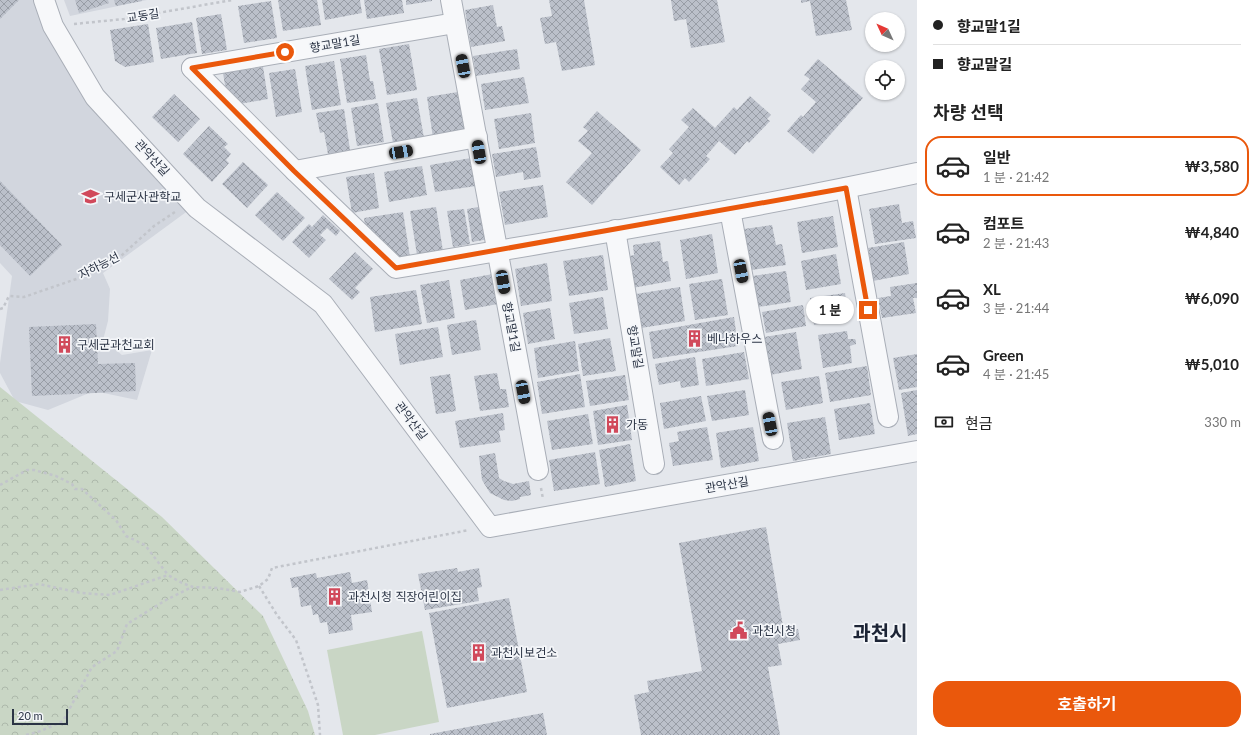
<!DOCTYPE html>
<html lang="ko">
<meta charset="utf-8">
<style>
:root{--surface:#fff;--page:#f6f6f6;--text:#222;--muted:#767676;--line:#e0e0e0;--accent:#ea580c}
body{margin:0;font-family:Lato,"Noto Sans KR",sans-serif;background:var(--page);color:var(--text);height:100vh;display:flex;flex-direction:column;font-size:15px;white-space:nowrap}
*{box-sizing:border-box;margin:0}
p{font-size:13px;color:var(--muted)}
.icon{flex:none;width:22px;height:22px;fill:none;stroke:currentColor;stroke-width:2;stroke-linecap:round;stroke-linejoin:round}
.map{position:relative;flex:1;overflow:hidden}
.side{display:flex;flex-direction:column;background:var(--surface);width:340px}
.side>*{flex:none}
.hud{display:grid;align-content:center;height:88px;padding:0 16px;background:var(--surface)}
.needle{width:26px;rotate:314deg}
.buttons{position:absolute;left:865px;top:12px;display:grid;gap:8px}
.buttons a{display:grid;place-items:center;width:40px;height:40px;border-radius:50%;background:var(--surface);box-shadow:0 1px 3px #0004;font-size:20px}
.scale{position:absolute;left:12px;bottom:10px;width:56px;box-sizing:border-box;padding-left:4px;border:2px solid #2b3445;border-top:0;font-size:11px;line-height:14px;white-space:nowrap;color:#2b3445;-webkit-text-stroke:3px #f4f6f9;paint-order:stroke}
.end{position:absolute;width:18px;height:18px;margin:-9px;border:5px solid #ea580c;background:#fff;box-shadow:0 0 0 2px #fff}
.from{border-radius:50%}
.bubble{position:absolute;height:28px;border-radius:14px;background:var(--surface);box-shadow:0 1px 3px #0004;font-size:13px;font-weight:700;line-height:28px;text-align:center}
.car{position:absolute;width:12px;height:24px;margin:-12px -6px;border-radius:5px;box-shadow:0 0 3px 1px #0007;background:linear-gradient(#222 24%,#8ab4d8 0 40%,#222 0 76%,#8ab4d8 0 86%,#222 0)}
.hud b{display:flex;align-items:center;gap:14px;height:38px;font-size:15px}
.hud b+b{border-top:1px solid var(--line)}
.hud i{width:10px;height:10px;background:var(--text)}
ul{padding:0;list-style:none}
li{display:flex;align-items:center;gap:12px;height:60px;margin:0 8px 6px;padding:0 8px;border:2px solid transparent;border-radius:16px}
li div{flex:1}
li b{display:block;font-size:15px}
li em{font-style:normal;font-weight:700}
li.active{border-color:var(--accent)}
li>.icon{width:36px;height:36px;stroke-width:1.5}
h2{padding:0 16px;font-size:18px;line-height:48px}
.pay{display:flex;align-items:center;gap:10px;height:44px;padding:0 16px;font-size:15px}
.pay p{margin-inline-start:auto}
.primary-button{display:flex;gap:8px;margin-top:auto;padding:8px 16px}
.primary-button a{flex:1;height:46px;border-radius:16px;background:var(--accent);color:#fff;font-size:16px;font-weight:700;line-height:46px;text-align:center}
main{display:flex;flex:1;min-height:0}
.map>svg:first-child{display:block}
.built{fill:#d2d6de}
.forest{fill:url(#forest-crowns)}
.park{fill:#c9d6c5}
.building{fill:url(#building-cross-hatch)}
.lines{fill:none;stroke-linecap:round;stroke-linejoin:round}
.minor-casing{stroke:#a9aeb7;stroke-width:22}
.path{stroke:#c2c5cb;stroke-width:2.5;stroke-dasharray:3 3;stroke-linecap:butt}
.minor{stroke:#f7f8fa;stroke-width:20}
.route{stroke:#ea580c;stroke-width:5}
.labels{text-anchor:middle;stroke-width:3.5;stroke-linejoin:round;paint-order:stroke}
.street-label{font-size:12px;fill:#2b3445;stroke:#f4f6f9}
.poi-label{font-size:12px;fill:#2b3445;stroke:#f4f6f9;text-anchor:start}
.town-label{font-size:20px;font-weight:bold;fill:#1d2536;stroke:#f4f6f9}
</style>
<main>
<div class="map">
<svg width="917" height="735" viewBox="0 0 917 735">
<defs>
<pattern id="forest-crowns" width="20" height="18" patternUnits="userSpaceOnUse"><rect width="20" height="18" fill="#c9d6c5"/><path d="M2 6a3 3 0 1 1 6 0M12 15a3 3 0 1 1 6 0" fill="none" stroke="#adb8ab"/></pattern>
<pattern id="building-cross-hatch" width="8" height="8" patternUnits="userSpaceOnUse"><rect width="8" height="8" fill="#bbc0ca"/><path d="M0 0l8 8M0 8l8-8" fill="none" stroke="#989da6"/></pattern>
</defs>
<rect width="100%" height="100%" fill="#e4e7ec"/>
<g class="built">
<polygon points="0,0 39,0 49,30 193,207 103,273 110,289 108,321 103,340 122,355 152,350 137,400 94,391 48,410 15,401 0,373 0,363 12,276 0,263"/>
<polygon points="64,0 147,0 70,16"/>
</g>
<polygon class="forest" points="0,387 162,517 263,616 308,711 315,735 0,735"/>
<polygon class="park" points="422,631 439,722 375,735 343,735 327,650"/>
<g class="building">
<polygon points="0,0 19,0 0,19"/>
<polygon points="75,0 108,0 109,3 79,13"/>
<polygon points="114,0 142,0 142,1 116,6"/>
<polygon points="278,0 317,0 321,25 283,31"/>
<polygon points="322,0 360,0 362,13 325,20"/>
<polygon points="364,0 402,0 404,13 367,19"/>
<polygon points="406,0 432,0 432,1 406,5"/>
<polygon points="549,0 584,0 595,65 562,71 556,42 545,44 540,18 552,16"/>
<polygon points="671,0 717,0 725,42 691,48 686,19 674,21"/>
<polygon points="801,0 846,0 852,30 816,36 810,1 801,3"/>
<polygon points="271,1 277,38 244,43 238,6"/>
<polygon points="493,5 497,27 502,26 505,41 471,47 465,10"/>
<polygon points="221,14 227,50 202,54 196,18"/>
<polygon points="192,22 197,53 161,59 156,28"/>
<polygon points="148,24 154,62 125,67 115,61 110,30"/>
<polygon points="409,44 417,90 387,95 379,49"/>
<polygon points="517,49 520,69 476,76 473,56"/>
<polygon points="366,55 370,81 373,81 376,99 347,103 340,59"/>
<polygon points="818,59 863,98 813,154 787,131 801,115 803,117 816,102 801,89 810,79 804,75"/>
<polygon points="334,61 341,105 312,110 305,66"/>
<polygon points="263,67 268,99 234,105 227,97 223,73"/>
<polygon points="295,69 302,112 276,117 269,73"/>
<polygon points="524,77 529,103 485,110 481,84"/>
<polygon points="458,92 465,132 433,138 427,97"/>
<polygon points="174,94 200,119 178,142 152,117"/>
<polygon points="750,96 771,115 767,119 770,121 749,143 747,141 735,155 719,141 706,156 710,159 689,182 685,178 679,185 660,167 673,153 669,149 689,127 681,120 693,108 715,128 734,107 737,110"/>
<polygon points="417,98 424,138 393,143 386,103"/>
<polygon points="378,103 384,142 357,146 351,108"/>
<polygon points="344,109 350,150 328,154 324,132 320,133 316,113"/>
<polygon points="597,111 641,150 592,205 566,182 592,153 578,141 588,131 583,127"/>
<polygon points="531,113 535,143 499,149 494,119"/>
<polygon points="209,126 228,144 224,147 231,154 226,160 229,163 212,182 183,154"/>
<polygon points="536,147 541,177 524,180 523,172 496,177 492,154"/>
<polygon points="471,158 476,186 435,192 430,165"/>
<polygon points="243,162 268,185 247,208 222,184"/>
<polygon points="422,166 427,195 389,202 384,172"/>
<polygon points="374,173 379,208 352,213 346,177"/>
<polygon points="0,181 62,245 30,276 0,245"/>
<polygon points="543,185 548,217 505,225 499,192"/>
<polygon points="277,192 305,218 283,241 255,215"/>
<polygon points="899,204 902,223 913,221 916,238 875,244 869,209"/>
<polygon points="484,206 489,239 472,242 467,209"/>
<polygon points="436,207 443,251 417,255 410,211"/>
<polygon points="464,209 470,244 453,247 447,211"/>
<polygon points="403,212 410,257 391,260 389,247 366,232 364,218"/>
<polygon points="323,215 340,231 336,236 327,228 320,235 326,240 309,258 292,242 309,224 312,227"/>
<polygon points="833,216 838,247 802,253 797,222"/>
<polygon points="772,225 776,245 782,244 786,265 751,270 744,229"/>
<polygon points="712,234 718,273 686,279 680,240"/>
<polygon points="660,241 663,262 668,261 671,281 632,288 627,257 634,255 633,245"/>
<polygon points="904,242 909,274 873,281 868,248"/>
<polygon points="355,252 373,269 355,288 360,292 352,300 329,279"/>
<polygon points="836,254 841,284 806,290 801,261"/>
<polygon points="603,255 608,290 569,296 563,261"/>
<polygon points="547,263 552,301 521,306 515,269"/>
<polygon points="786,271 791,302 758,307 753,276"/>
<polygon points="493,274 498,304 465,310 460,280"/>
<polygon points="722,279 728,315 695,320 689,284"/>
<polygon points="449,280 455,318 427,323 420,285"/>
<polygon points="917,283 917,298 913,298 916,313 882,318 878,298 891,296 890,287"/>
<polygon points="680,287 685,321 641,328 636,294"/>
<polygon points="416,290 422,324 375,332 370,297"/>
<polygon points="845,293 849,319 814,325 810,298"/>
<polygon points="603,297 608,329 574,334 569,303"/>
<polygon points="803,305 806,326 766,333 762,312"/>
<polygon points="550,308 555,339 528,344 523,313"/>
<polygon points="734,317 738,346 653,359 649,332"/>
<polygon points="476,320 481,350 452,355 447,325"/>
<polygon points="96,324 98,364 135,363 136,391 32,396 29,327"/>
<polygon points="438,327 443,357 400,365 395,334"/>
<polygon points="847,331 848,339 855,339 856,341 856,344 850,346 852,363 823,368 818,335"/>
<polygon points="796,332 802,369 770,375 764,337"/>
<polygon points="610,338 616,371 583,376 578,344"/>
<polygon points="575,341 579,371 538,378 534,348"/>
<polygon points="744,352 749,379 706,386 702,359"/>
<polygon points="917,354 917,387 899,390 893,358"/>
<polygon points="695,357 699,385 681,388 680,381 659,385 655,364"/>
<polygon points="867,366 871,395 830,402 825,373"/>
<polygon points="497,373 500,389 506,389 509,407 480,411 474,376"/>
<polygon points="450,374 456,411 436,414 430,377"/>
<polygon points="580,374 585,407 542,414 537,382"/>
<polygon points="625,375 629,400 590,406 586,381"/>
<polygon points="819,376 823,403 786,410 781,382"/>
<polygon points="745,390 749,415 712,421 707,396"/>
<polygon points="917,390 917,434 908,436 901,393"/>
<polygon points="701,396 706,421 664,429 660,403"/>
<polygon points="870,403 875,434 839,440 834,409"/>
<polygon points="627,405 632,440 598,445 593,411"/>
<polygon points="503,413 505,430 499,431 501,442 460,448 455,421"/>
<polygon points="588,414 593,444 552,450 547,421"/>
<polygon points="825,417 831,454 793,461 787,423"/>
<polygon points="707,427 713,460 673,466 669,443 679,441 677,432"/>
<polygon points="753,427 759,461 721,468 716,433"/>
<polygon points="630,444 636,481 605,487 599,450"/>
<polygon points="595,452 600,484 554,491 549,460"/>
<polygon points="495,453 499,478 504,481 513,484 529,481 531,495 520,497 520,499 512,501 504,500 490,493 482,480 479,456"/>
<polygon points="766,527 784,632 798,629 800,640 778,644 782,665 768,667 780,735 641,735 634,695 649,692 647,681 702,671 679,543"/>
<polygon points="457,568 458,572 479,568 482,587 477,588 479,601 425,610 418,574"/>
<polygon points="350,572 352,583 367,580 372,612 351,615 353,630 329,634 327,622 320,623 318,614 313,615 311,605 301,607 298,587 292,588 290,578 316,573 317,578"/>
<polygon points="509,598 527,692 447,708 429,613"/>
<polygon points="543,713 547,735 430,735 430,734"/>
</g>
<g class="lines">
<defs>
<g id="minor">
<polyline points="44,0 53,26 95,97 197,208 323,304 490,527 917,451"/>
<polyline points="451,0 538,470"/>
<path d="M192,68L295,171L396,268C570,239 744,210 917,173"/>
<polyline points="192,68 455,23"/>
<polyline points="295,171 477,137"/>
<polyline points="846,188 888,417"/>
<polyline points="730,210 773,439"/>
<polyline points="615,230 654,464"/>
</g>
</defs>
<use href="#minor" class="minor-casing"/>
<g class="path">
<polyline points="74,24 124,19 232,0"/>
<polyline points="0,309 3,308 9,296 24,297 85,276 121,256 154,226 175,212"/>
<polyline points="0,485 27,470 34,470 56,476 72,484 75,489 82,489 116,520 126,536 145,545 168,575"/>
<polyline points="541,488 543,499"/>
<polyline points="259,586 277,615 296,640 318,705 320,735"/>
<polyline points="0,590 39,584 81,593 110,595 168,575 182,583 193,587 218,588 240,592 259,586 268,579 272,568 469,530"/>
<polyline points="26,735 41,731 63,721 92,667 117,651 127,624 166,600 192,587"/>
</g>
<use href="#minor" class="minor"/>
</g>
<g class="lines">
<polyline class="route" points="285,52 192,68 294,171 396,268 846,188 868,310"/>
</g>
<defs>
<symbol id="university-bare" viewBox="-9 -9 18 18"><path d="M0-5L7-2L0 1L-7-2ZM-4 1L0 2.5L4 1V4Q0 6-4 4Z" fill="#d1495b" stroke="#f4f6f9" stroke-width="2.5" paint-order="stroke"/></symbol>
<symbol id="building-bare" viewBox="-9 -9 18 18"><path d="M-4-6H4V6H1V3H-1V6H-4ZM-2.5-4.3h1.7v1.8h-1.7ZM.8-4.3h1.7v1.8H.8ZM-2.5-1h1.7V.8h-1.7ZM.8-1h1.7V.8H.8Z" fill="#d1495b" stroke="#f4f6f9" stroke-width="2.5" paint-order="stroke"/></symbol>
<symbol id="civic-bare" viewBox="-9 -9 18 18"><path d="M-.6-6.5H3V-4.5H.6V-3L4-1V1h2V6H-6V1h2V-1L-.6-3ZM-1.2 2.5V6h2.4V2.5Z" fill="#d1495b" stroke="#f4f6f9" stroke-width="2.5" paint-order="stroke"/></symbol>
</defs>
<g fill-rule="evenodd">
<use href="#university-bare" x="78" y="184" width="25" height="25"/>
<use href="#building-bare" x="682" y="326" width="25" height="25"/>
<use href="#building-bare" x="52" y="332" width="25" height="25"/>
<use href="#building-bare" x="600" y="412" width="25" height="25"/>
<use href="#building-bare" x="322" y="584" width="25" height="25"/>
<use href="#civic-bare" x="726" y="618" width="25" height="25"/>
<use href="#building-bare" x="466" y="640" width="25" height="25"/>
</g>
<g class="labels">
<g class="street-label">
<text transform="translate(143 16) rotate(-9)" y="4">교동길</text>
<text transform="translate(335 44) rotate(-10)" y="4">향교말1길</text>
<text transform="translate(152 158) rotate(47)" y="4">관악산길</text>
<text transform="translate(99 266) rotate(-27)" y="4">자하능선</text>
<text transform="translate(511 327) rotate(79)" y="4">향교말1길</text>
<text transform="translate(635 347) rotate(80)" y="4">향교말길</text>
<text transform="translate(411 421) rotate(53)" y="4">관악산길</text>
<text transform="translate(727 485) rotate(-10)" y="4">관악산길</text>
</g>
<g class="poi-label">
<text x="104" y="201">구세군사관학교</text>
<text x="707" y="343">베나하우스</text>
<text x="77" y="349">구세군과천교회</text>
<text x="626" y="429">가동</text>
<text x="348" y="601">과천시청 직장어린이집</text>
<text x="752" y="635">과천시청</text>
<text x="491" y="657">과천시보건소</text>
</g>
<g class="town-label">
<text x="880" y="640">과천시</text>
</g>
</g>
</svg>
<div class="buttons">
<a><svg class="needle" viewBox="-14 -14 28 28"><path d="M0-13l5 13h-10z" fill="#e53935"/><path d="M0 13l5-13h-10z" fill="#767676"/></svg></a>
<a><svg class="icon" aria-label="locate" viewBox="0 0 24 24"><circle cx="12" cy="12" r="6"/><path d="M12 2v4M12 18v4M2 12h4M18 12h4"/></svg></a>
</div>
<div class="scale">20 m</div>
<i class="end from" style="left:285px;top:52px"></i>
<i class="end" style="left:868px;top:310px"></i>
<div class="bubble" style="left:806px;top:296px;width:48px">1 분</div>
<i class="car" style="left:463px;top:66px;rotate:349deg"></i>
<i class="car" style="left:401px;top:152px;rotate:80deg"></i>
<i class="car" style="left:479px;top:152px;rotate:350deg"></i>
<i class="car" style="left:741px;top:271px;rotate:169deg"></i>
<i class="car" style="left:503px;top:282px;rotate:170deg"></i>
<i class="car" style="left:523px;top:392px;rotate:169deg"></i>
<i class="car" style="left:770px;top:424px;rotate:349deg"></i>
</div>
<section class="side">
<div class="hud">
<b><i class="from"></i>향교말1길</b>
<b><i></i>향교말길</b>
</div>
<h2>차량 선택</h2>
<ul>
<li class="active"><svg class="icon" aria-label="car" viewBox="0 0 24 24"><path d="M5 17H2v-5l4-1 3-4h7l3 4 3 1v5h-3M9 17h6M6 11h13"/><circle cx="7" cy="17" r="2"/><circle cx="17" cy="17" r="2"/></svg><div><b>일반</b><p>1 분 · 21:42</p></div><em>₩3,580</em></li>
<li><svg class="icon" aria-label="car" viewBox="0 0 24 24"><path d="M5 17H2v-5l4-1 3-4h7l3 4 3 1v5h-3M9 17h6M6 11h13"/><circle cx="7" cy="17" r="2"/><circle cx="17" cy="17" r="2"/></svg><div><b>컴포트</b><p>2 분 · 21:43</p></div><em>₩4,840</em></li>
<li><svg class="icon" aria-label="car" viewBox="0 0 24 24"><path d="M5 17H2v-5l4-1 3-4h7l3 4 3 1v5h-3M9 17h6M6 11h13"/><circle cx="7" cy="17" r="2"/><circle cx="17" cy="17" r="2"/></svg><div><b>XL</b><p>3 분 · 21:44</p></div><em>₩6,090</em></li>
<li><svg class="icon" aria-label="car" viewBox="0 0 24 24"><path d="M5 17H2v-5l4-1 3-4h7l3 4 3 1v5h-3M9 17h6M6 11h13"/><circle cx="7" cy="17" r="2"/><circle cx="17" cy="17" r="2"/></svg><div><b>Green</b><p>4 분 · 21:45</p></div><em>₩5,010</em></li>
</ul>
<div class="pay"><svg class="icon" aria-label="cash" viewBox="0 0 24 24"><path d="M3 7h18v10H3z"/><circle cx="12" cy="12" r="2"/></svg>현금<p>330 m</p></div>
<div class="primary-button"><a>호출하기</a></div>
</section>
</main>
